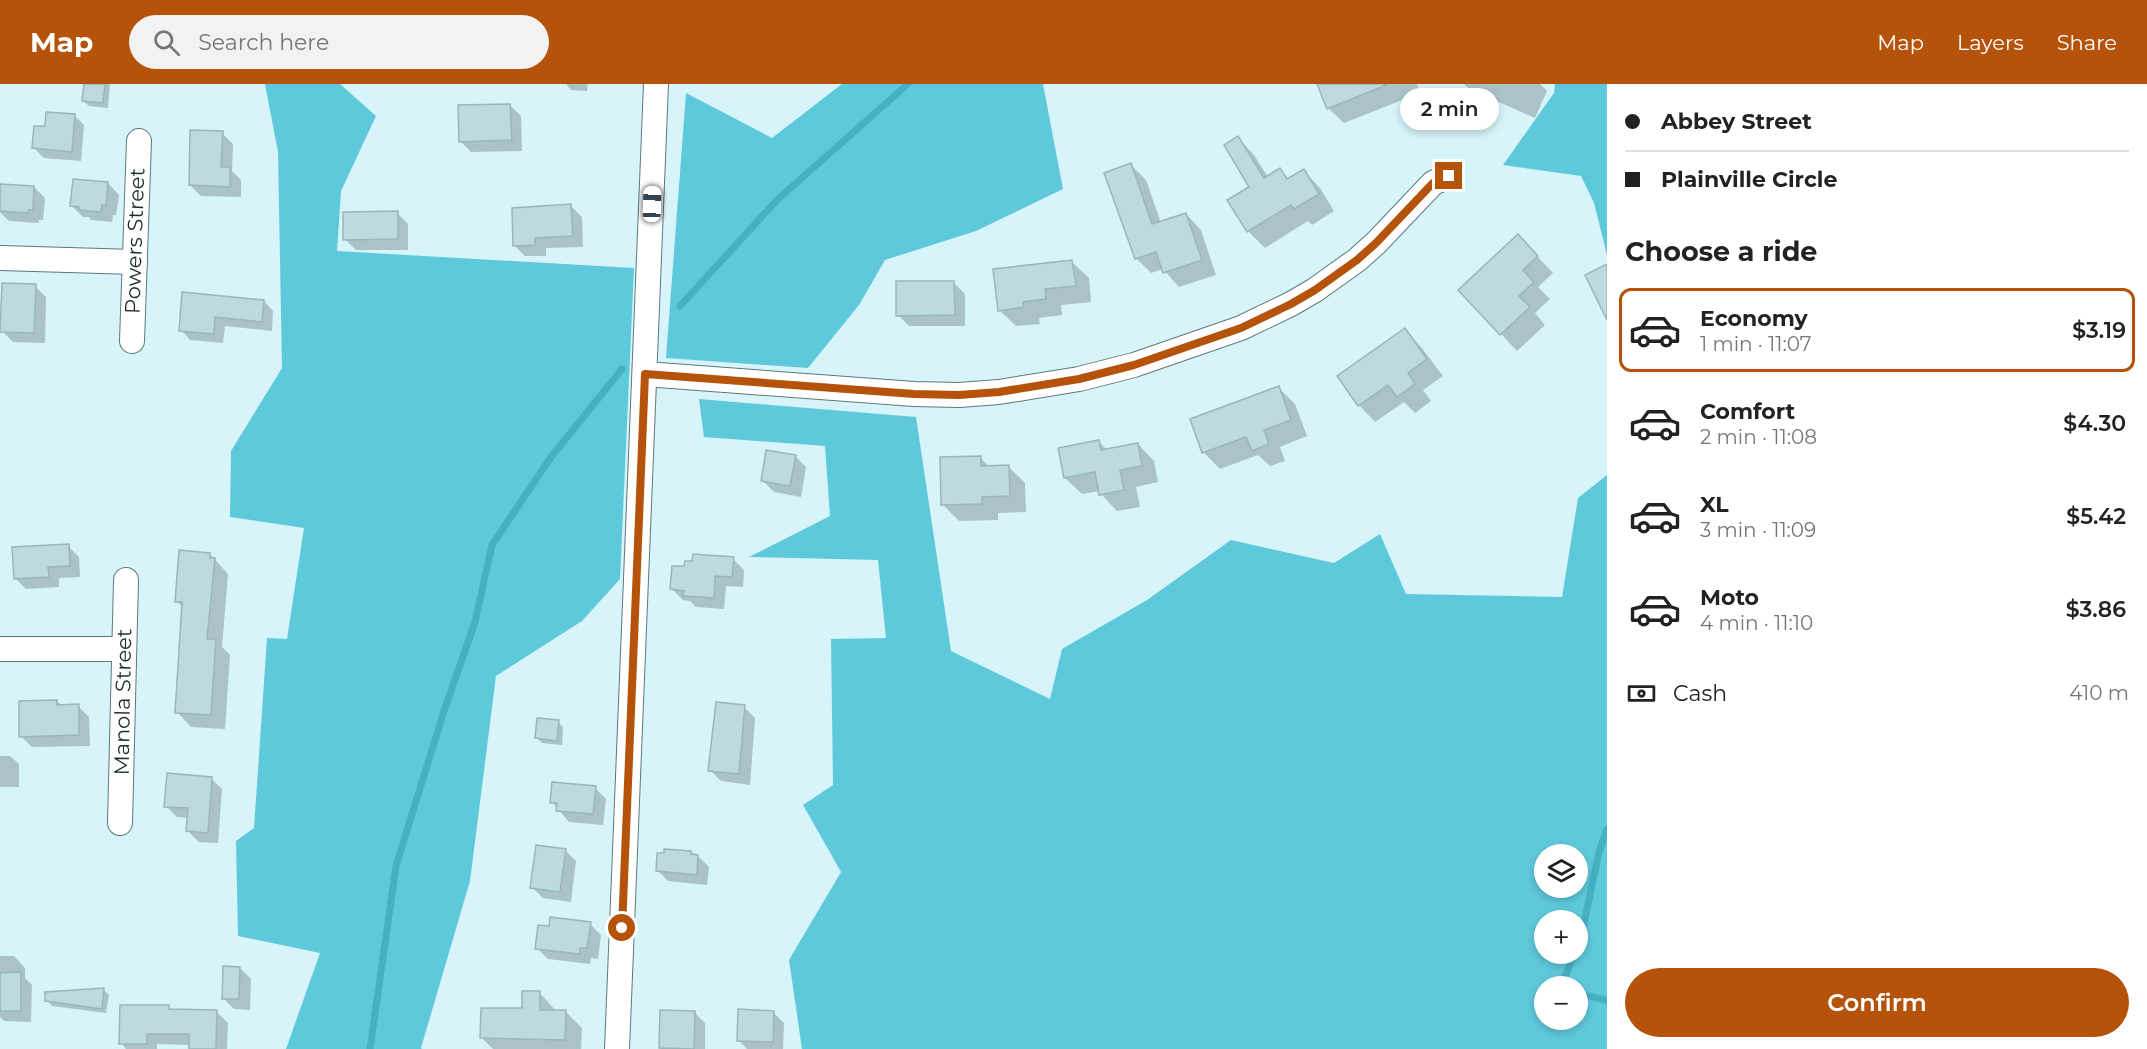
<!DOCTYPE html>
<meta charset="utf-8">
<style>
:root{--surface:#fff;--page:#f2f2f2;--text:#222;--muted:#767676;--line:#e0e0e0;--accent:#b45309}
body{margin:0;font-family:Montserrat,sans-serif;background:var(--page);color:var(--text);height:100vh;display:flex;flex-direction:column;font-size:22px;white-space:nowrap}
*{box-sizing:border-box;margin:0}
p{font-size:20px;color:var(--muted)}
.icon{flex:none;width:33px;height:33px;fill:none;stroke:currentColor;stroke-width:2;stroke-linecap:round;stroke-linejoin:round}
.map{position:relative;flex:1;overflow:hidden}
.drawer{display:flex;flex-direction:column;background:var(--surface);width:540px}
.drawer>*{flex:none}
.banner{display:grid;align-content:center;height:132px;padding:0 18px;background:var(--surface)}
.buttons{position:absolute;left:1534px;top:760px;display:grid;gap:12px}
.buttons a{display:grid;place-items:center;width:54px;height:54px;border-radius:50%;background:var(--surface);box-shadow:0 3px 9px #0003;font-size:30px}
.end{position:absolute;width:27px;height:27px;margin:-14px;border:8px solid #b45309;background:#fff;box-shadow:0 0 0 3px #fff}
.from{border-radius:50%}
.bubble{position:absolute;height:42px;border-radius:21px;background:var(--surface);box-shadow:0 3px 9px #0003;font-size:20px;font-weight:600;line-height:42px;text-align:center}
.car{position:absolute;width:18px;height:36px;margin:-18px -9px;border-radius:8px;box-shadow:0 0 4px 2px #0007;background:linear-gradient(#fff 24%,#345 0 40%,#fff 0 76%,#345 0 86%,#fff 0)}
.banner b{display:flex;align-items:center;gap:21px;height:57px;font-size:22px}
.banner b+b{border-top:2px solid var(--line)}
.banner i{width:15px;height:15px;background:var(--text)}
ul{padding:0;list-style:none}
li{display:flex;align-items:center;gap:18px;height:84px;margin:0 12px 9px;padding:0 6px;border:3px solid transparent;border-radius:12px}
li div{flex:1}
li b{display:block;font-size:22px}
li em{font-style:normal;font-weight:600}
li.selected{border-color:var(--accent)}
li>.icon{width:54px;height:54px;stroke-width:1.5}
h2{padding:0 18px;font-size:27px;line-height:72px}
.pay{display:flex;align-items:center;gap:15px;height:66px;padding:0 18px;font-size:22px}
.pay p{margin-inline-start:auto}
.button{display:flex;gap:12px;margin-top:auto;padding:12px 18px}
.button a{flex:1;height:69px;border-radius:36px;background:var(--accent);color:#fff;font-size:24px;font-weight:600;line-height:69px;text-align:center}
header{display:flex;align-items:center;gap:36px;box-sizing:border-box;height:84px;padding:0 30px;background:var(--accent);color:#fff}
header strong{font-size:28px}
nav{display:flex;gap:33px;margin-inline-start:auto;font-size:21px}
.search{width:420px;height:54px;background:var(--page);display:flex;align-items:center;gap:15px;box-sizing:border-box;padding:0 21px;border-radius:33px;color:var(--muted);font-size:22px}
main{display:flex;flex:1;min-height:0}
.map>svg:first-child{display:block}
.forest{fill:#5fc9dc;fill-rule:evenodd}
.shadow{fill:#0003}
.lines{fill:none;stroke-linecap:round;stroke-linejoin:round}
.stream{stroke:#45b1c3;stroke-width:7}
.building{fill:#bcdae0;stroke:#99b6bc;stroke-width:1.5}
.minor-casing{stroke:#5d787d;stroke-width:26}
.minor{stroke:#fff;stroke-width:24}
.route{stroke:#b45309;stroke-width:8}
.labels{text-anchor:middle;stroke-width:6;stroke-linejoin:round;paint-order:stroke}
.street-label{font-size:21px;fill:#1f2b2d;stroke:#fff}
</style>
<header>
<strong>Map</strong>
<div class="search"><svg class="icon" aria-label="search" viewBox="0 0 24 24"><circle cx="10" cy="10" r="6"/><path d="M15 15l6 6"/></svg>Search here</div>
<nav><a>Map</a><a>Layers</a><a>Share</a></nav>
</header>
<main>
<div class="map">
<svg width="1607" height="965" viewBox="0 0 1607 965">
<rect width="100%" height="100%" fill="#d6f4fa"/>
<g class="forest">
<polygon points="265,0 340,0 376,32 341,107 337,167 634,184 620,495 582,537 496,592 470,797 421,964 422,965 286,965 320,869 238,852 236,757 254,744 267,554 287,555 304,444 230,433 231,367 282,284 278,68"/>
<polygon points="842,0 1043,0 1063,105 976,147 885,176 859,221 808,284 666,274 686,9 772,54"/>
<polygon points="1555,0 1607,0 1607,171 1594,119 1581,92 1503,81 1554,9"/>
<path d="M699,315L916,333L951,567L1050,615L1062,565L1147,516L1231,456L1334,479L1380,450L1406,510L1562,513L1578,414L1607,391V965H802L789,876L841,788L803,721L833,701L831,555L886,554L878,476L749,473L830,432L825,362L704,353ZM1545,771H1578V804H1545ZM1545,837H1578V870H1545ZM1545,903H1578V936H1545Z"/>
</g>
<g class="shadow">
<polygon points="85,0 110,0 108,24 89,22 83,17"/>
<polygon points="566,0 588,0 587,7 571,6"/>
<polygon points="1319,0 1417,0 1420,9 1344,39 1328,24"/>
<polygon points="1464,0 1540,0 1547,7 1535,34 1469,5"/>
<polygon points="510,21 521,32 522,67 471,68 460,57"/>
<polygon points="74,31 84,41 81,77 44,74 34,64"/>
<polygon points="222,49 233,60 232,87 241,96 241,113 201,112 190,101"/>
<polygon points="1238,54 1254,71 1268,93 1280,86 1290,96 1304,87 1320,104 1334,127 1312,141 1308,137 1265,164 1248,147 1251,103"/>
<polygon points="1131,81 1146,96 1161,139 1186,130 1201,146 1216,191 1179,203 1163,185 1151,189 1136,174"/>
<polygon points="108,99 119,111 116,131 113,131 112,138 91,136 89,133 83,133 72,122"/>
<polygon points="0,101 34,103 45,114 43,136 39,136 39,139 9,137 0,128"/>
<polygon points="571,122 582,133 583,163 546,164 546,172 525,172 514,161"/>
<polygon points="397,129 408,140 408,166 356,166 345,155"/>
<polygon points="1534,169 1553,189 1538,203 1550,215 1535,229 1545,241 1517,267 1460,206"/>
<polygon points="1072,178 1089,194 1091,218 1061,221 1062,231 1039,234 1040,240 1016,242 999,226"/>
<polygon points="954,199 965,210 965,242 909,242 898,231"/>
<polygon points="35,202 46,213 45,259 13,258 2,247"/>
<polygon points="184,209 264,217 273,227 272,247 225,242 223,259 190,256 181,246"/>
<polygon points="1405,246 1421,263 1443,292 1423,306 1431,317 1415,329 1404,318 1375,338 1359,321 1339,293"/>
<polygon points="1279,304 1295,320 1307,352 1280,363 1285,377 1270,382 1258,371 1220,385 1203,368"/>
<polygon points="1099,358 1107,366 1138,360 1154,377 1158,398 1136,403 1140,423 1117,427 1101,410 1100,407 1082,410 1065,394"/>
<polygon points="795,372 806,383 801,413 774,408 763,397"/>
<polygon points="980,374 990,383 1008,382 1025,399 1026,428 998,429 998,436 959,437 942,420"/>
<polygon points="68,462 79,473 80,493 59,494 59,503 26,505 15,494"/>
<polygon points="210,470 228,490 222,563 230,571 225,645 191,643 177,628 183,524 177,517"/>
<polygon points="733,475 744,486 743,503 726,502 724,525 696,523 690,517 683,516 672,505 686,484"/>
<polygon points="57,617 62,622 78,622 89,633 90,662 32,663 21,652"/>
<polygon points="744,623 755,634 750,701 721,697 710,686"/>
<polygon points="558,638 563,643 562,661 542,659 537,654"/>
<polygon points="0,672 10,672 19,680 19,703 0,703"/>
<polygon points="211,694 222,705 218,759 199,758 188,747 189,734 177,733 166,722"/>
<polygon points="595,704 606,715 603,741 569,738 552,718"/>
<polygon points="565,766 576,777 571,818 543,814 532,803"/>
<polygon points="691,768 698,772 709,783 707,801 668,797 657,786"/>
<polygon points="590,840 601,851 598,875 591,874 590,880 548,875 537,864 550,843"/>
<polygon points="0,872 14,872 25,884 25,894 32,901 31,938 4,937 0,933"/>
<polygon points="240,884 251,895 250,926 234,925 223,914"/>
<polygon points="104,906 109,911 106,929 52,922 47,916"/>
<polygon points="539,908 556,927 565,927 582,944 581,965 493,965 482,954 523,926"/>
<polygon points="168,923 172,927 217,928 228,939 227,965 190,965 191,961 157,960 157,965 126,965 121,959"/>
<polygon points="694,928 705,939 705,965 662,965 660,964"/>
<polygon points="773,928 784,939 783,965 747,965 738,956"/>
</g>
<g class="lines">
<g class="stream">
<polyline points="680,222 777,116 908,0"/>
<polyline points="1578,860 1582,849 1599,768 1607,745"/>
<polyline points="1561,903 1574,870"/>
<polyline points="1578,909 1607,917"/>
<polyline points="370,965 396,782 444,627 475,538 492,461 551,373 622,285"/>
</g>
</g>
<g class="building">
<polygon points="84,0 105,0 103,19 82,17"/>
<polygon points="1317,0 1386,0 1386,1 1327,25"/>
<polygon points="510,20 512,56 459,58 458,21"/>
<polygon points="46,28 75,30 72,68 32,64 34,42 45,42"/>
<polygon points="190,46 223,47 221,83 230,83 230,103 189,101"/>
<polygon points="1238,52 1264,94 1280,84 1287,95 1304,85 1319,110 1294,125 1291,121 1247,148 1227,116 1249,103 1224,61"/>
<polygon points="1131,79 1152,140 1186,129 1202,176 1163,189 1156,168 1135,175 1104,89"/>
<polygon points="73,95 108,98 106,121 102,121 101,128 79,126 79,123 70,122"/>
<polygon points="0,100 34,102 33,126 29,126 28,129 0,127"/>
<polygon points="571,120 573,152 535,154 535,161 513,162 512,124"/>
<polygon points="398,127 398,155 343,156 343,128"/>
<polygon points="1518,150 1538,172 1523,186 1534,198 1519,212 1530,223 1500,251 1458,206"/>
<polygon points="1072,176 1076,202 1045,205 1046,215 1023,218 1024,223 998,227 993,185"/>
<polygon points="1607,180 1607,236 1585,191"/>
<polygon points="896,197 954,197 955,231 896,232"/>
<polygon points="2,199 36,200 34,249 0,248"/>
<polygon points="182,208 264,216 262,238 215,233 214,250 179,247"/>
<polygon points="1405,244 1427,275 1408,289 1415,300 1397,313 1388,301 1358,322 1337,292"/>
<polygon points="1279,302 1291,336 1264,346 1269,360 1252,367 1246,353 1202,369 1190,335"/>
<polygon points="1099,356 1101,366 1138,359 1142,382 1120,386 1124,406 1099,411 1095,388 1064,394 1058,364"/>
<polygon points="766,366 796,371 790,402 761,397"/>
<polygon points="981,372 981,382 1009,381 1010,412 982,413 982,420 941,421 940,373"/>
<polygon points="69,460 70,482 48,483 49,493 14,495 12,463"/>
<polygon points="179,466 210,469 210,474 215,474 207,555 216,555 211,631 175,629 182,518 175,518"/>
<polygon points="693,470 734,473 732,493 715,492 714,514 683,512 684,507 670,505 672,482 684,482 685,477 692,477"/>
<polygon points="57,616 57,621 79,620 79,651 19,653 19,617"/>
<polygon points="716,618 745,621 739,690 708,687"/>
<polygon points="537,634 559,636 557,657 535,654"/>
<polygon points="167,689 212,693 208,749 186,747 188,724 164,723"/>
<polygon points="552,698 596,702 593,730 556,727 557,719 550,719"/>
<polygon points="536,761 566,765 560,808 530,804"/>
<polygon points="664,765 691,767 691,770 698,771 697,791 656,787 657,769 664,769"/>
<polygon points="550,833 591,838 587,864 580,864 580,870 535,865 538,841 549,842"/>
<polygon points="223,882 240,883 239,915 222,915"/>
<polygon points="21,888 21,927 0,927 0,889"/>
<polygon points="104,904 102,925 45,917 45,908"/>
<polygon points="522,907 540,907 540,926 566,926 565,956 480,954 481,924 522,924"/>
<polygon points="120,921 169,921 169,925 217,926 216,965 189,965 189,950 147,950 147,960 119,960"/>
<polygon points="738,925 774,927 773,958 737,957"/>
<polygon points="660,926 695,927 694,965 659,964"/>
</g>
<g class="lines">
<defs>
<g id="minor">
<polyline points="0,174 135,178"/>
<polyline points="132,257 139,57"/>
<polyline points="645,290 914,310 959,311 999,308 1079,295 1134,281 1241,244 1291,220 1315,206 1357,176 1376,159 1433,99 1449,92"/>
<polyline points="0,565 124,565"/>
<polyline points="120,739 126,496"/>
<polyline points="617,965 656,0"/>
</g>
</defs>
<use href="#minor" class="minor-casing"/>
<use href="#minor" class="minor"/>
</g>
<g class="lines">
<polyline class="route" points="622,844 645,290 914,310 959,311 999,308 1079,295 1134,281 1241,244 1291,220 1315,206 1357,176 1376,159 1433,99 1449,92"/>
</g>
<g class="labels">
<g class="street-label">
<text transform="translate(135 157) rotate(-88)" y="7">Powers Street</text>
<text transform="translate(123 618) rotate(-89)" y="7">Manola Street</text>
</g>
</g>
</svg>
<div class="buttons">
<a><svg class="icon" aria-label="layers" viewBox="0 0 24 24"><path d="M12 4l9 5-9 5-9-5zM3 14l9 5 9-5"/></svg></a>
<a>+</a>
<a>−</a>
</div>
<i class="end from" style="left:622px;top:844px"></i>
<i class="end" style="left:1449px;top:92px"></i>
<div class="bubble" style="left:1400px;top:4px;width:99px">2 min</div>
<i class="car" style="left:652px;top:120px;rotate:2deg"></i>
</div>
<section class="drawer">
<div class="banner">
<b><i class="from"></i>Abbey Street</b>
<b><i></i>Plainville Circle</b>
</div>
<h2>Choose a ride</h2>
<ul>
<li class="selected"><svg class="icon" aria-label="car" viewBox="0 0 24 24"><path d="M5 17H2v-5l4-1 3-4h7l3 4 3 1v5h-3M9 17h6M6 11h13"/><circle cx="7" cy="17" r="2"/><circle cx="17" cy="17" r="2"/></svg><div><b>Economy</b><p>1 min · 11:07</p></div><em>$3.19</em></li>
<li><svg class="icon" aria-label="car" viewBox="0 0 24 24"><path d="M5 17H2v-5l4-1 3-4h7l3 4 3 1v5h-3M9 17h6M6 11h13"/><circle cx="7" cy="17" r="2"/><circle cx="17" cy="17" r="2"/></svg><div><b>Comfort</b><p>2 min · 11:08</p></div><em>$4.30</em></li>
<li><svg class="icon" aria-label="car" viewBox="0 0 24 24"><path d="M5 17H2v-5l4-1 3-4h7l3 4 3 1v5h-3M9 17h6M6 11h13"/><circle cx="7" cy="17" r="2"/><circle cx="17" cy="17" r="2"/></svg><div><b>XL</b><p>3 min · 11:09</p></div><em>$5.42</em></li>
<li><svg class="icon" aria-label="car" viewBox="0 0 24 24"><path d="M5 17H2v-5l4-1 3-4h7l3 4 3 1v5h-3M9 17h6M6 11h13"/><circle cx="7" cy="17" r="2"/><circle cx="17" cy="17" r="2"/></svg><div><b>Moto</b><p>4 min · 11:10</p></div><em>$3.86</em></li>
</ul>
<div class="pay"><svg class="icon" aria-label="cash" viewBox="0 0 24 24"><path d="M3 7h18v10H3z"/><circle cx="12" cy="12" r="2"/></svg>Cash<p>410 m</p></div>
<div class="button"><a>Confirm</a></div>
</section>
</main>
